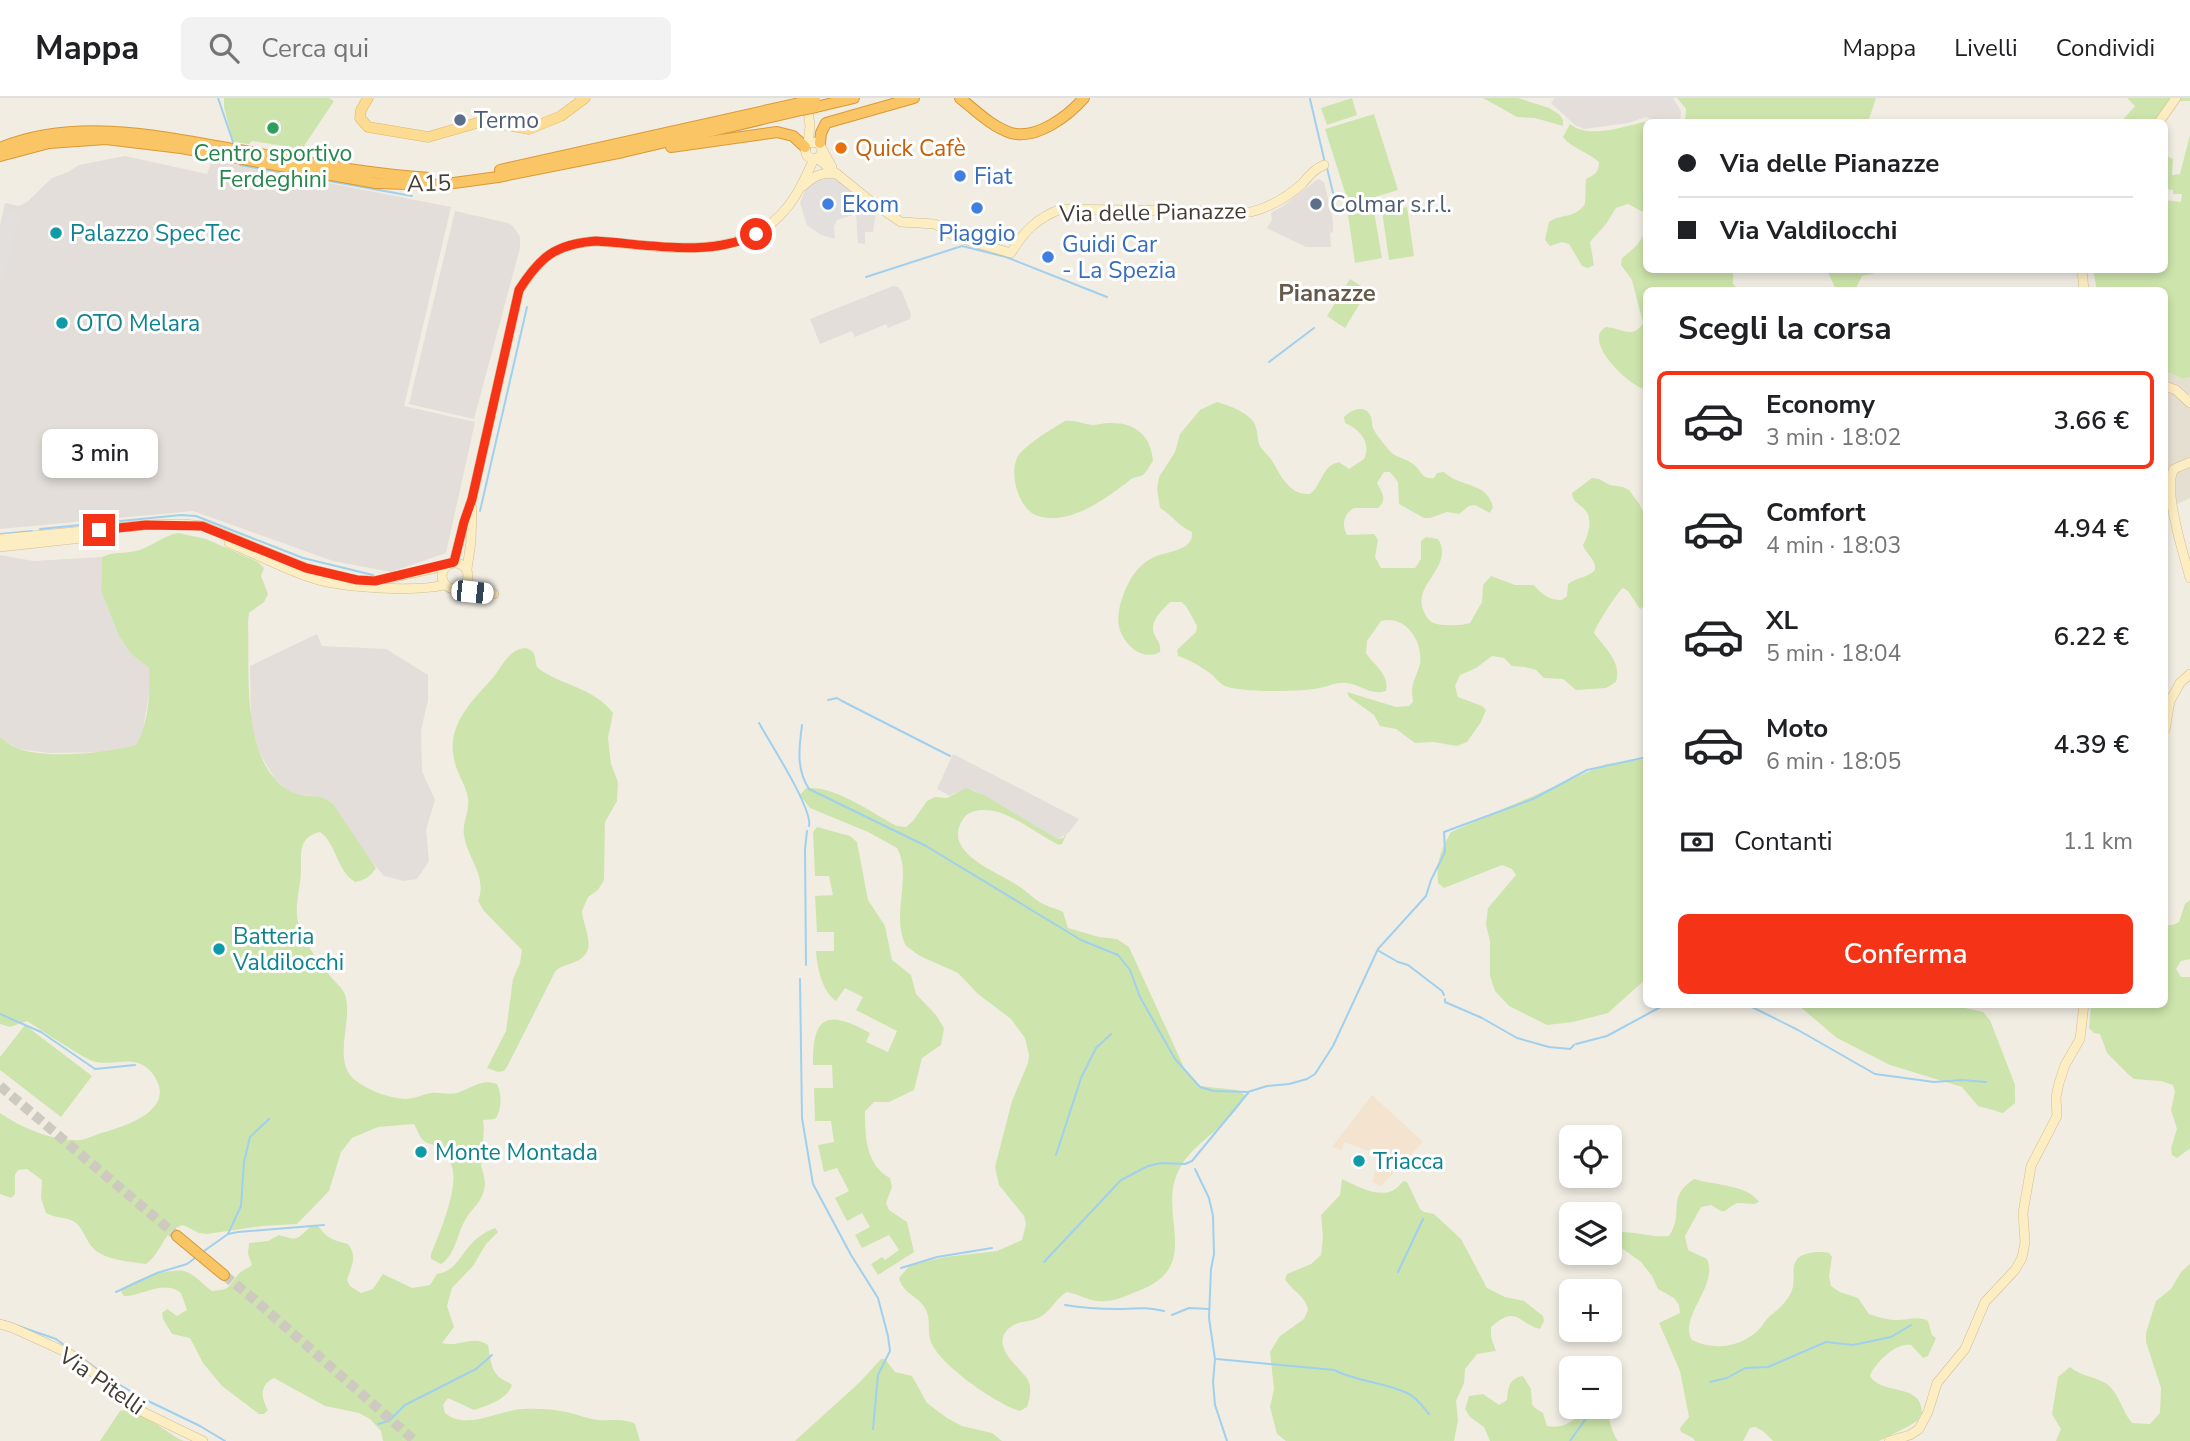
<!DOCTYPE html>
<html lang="it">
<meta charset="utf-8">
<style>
:root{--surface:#fff;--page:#f2f2f2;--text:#202124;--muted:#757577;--line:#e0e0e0;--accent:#f53317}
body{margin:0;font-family:"Nunito Sans",sans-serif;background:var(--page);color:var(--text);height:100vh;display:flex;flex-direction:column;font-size:26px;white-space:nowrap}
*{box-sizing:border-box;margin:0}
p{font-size:23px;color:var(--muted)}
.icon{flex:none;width:38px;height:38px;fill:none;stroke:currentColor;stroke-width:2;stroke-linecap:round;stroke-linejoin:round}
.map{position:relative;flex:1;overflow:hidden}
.drawer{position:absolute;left:1643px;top:189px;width:525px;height:721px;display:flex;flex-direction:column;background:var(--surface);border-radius:10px;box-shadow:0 4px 10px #0003}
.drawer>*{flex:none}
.guide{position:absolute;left:1643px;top:21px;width:525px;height:154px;border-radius:10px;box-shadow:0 4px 10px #0003;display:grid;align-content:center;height:154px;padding:0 35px;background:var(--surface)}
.fabs{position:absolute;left:1559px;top:1027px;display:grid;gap:14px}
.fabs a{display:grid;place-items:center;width:63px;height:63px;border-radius:10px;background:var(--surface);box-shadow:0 4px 10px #0003;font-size:35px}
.end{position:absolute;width:32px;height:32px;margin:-16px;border:9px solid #f53317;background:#fff;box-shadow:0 0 0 4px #fff}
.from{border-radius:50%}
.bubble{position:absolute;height:49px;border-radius:10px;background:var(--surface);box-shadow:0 4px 10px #0003;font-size:23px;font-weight:600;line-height:49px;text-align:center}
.car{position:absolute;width:21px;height:42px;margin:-21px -10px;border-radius:9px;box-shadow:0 0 5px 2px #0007;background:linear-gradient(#fff 24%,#345 0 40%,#fff 0 76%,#345 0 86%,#fff 0)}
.guide b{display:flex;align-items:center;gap:24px;height:66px;font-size:26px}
.guide b+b{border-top:2px solid var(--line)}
.guide i{width:18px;height:18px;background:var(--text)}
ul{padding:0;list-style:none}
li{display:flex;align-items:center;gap:21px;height:98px;margin:0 14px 10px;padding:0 21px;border:4px solid transparent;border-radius:10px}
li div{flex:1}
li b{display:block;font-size:26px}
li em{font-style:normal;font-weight:600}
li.current{border-color:var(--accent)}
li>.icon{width:63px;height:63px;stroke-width:1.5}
h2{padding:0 35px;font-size:32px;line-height:84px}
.pay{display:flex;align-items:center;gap:18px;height:77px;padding:0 35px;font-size:26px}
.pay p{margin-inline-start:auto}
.button{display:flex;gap:14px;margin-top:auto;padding:14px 35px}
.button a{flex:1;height:80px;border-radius:10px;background:var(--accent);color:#fff;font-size:28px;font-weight:600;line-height:80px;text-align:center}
header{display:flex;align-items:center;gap:42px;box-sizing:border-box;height:98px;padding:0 35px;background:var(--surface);border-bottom:2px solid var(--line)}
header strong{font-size:33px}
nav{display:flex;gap:38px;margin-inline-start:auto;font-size:24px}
.search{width:490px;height:63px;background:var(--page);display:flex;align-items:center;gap:18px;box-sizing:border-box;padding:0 24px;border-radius:10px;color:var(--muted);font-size:26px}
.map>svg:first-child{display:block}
.residential{fill:#e5dfd2}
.commercial{fill:#f4e3ce}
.industrial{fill:#e3ded9}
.green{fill:#cde5ac}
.parking{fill:#e2dfdc}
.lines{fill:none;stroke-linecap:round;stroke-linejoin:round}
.stream{stroke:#a0d0ee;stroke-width:2}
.highway-tunnel{stroke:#cecac0;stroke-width:10;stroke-dasharray:10 5;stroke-linecap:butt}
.secondary-casing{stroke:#d1bf94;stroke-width:10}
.primary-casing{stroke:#e0b763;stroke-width:11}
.highway-casing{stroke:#d99936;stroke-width:12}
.secondary{stroke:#fdedc2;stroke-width:9}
.primary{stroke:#fcdb92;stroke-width:10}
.highway{stroke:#fac565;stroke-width:10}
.highway-bridge-casing{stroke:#d99936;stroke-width:12;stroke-linecap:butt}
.highway-bridge{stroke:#fac565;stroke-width:10}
.route{stroke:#f53317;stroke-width:9}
.service-dot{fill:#5c6f8a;stroke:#fff;stroke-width:2.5}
.leisure-dot{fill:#2e9e5b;stroke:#fff;stroke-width:2.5}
.food-dot{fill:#e8710a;stroke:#fff;stroke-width:2.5}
.shop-dot{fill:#3f7fe0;stroke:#fff;stroke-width:2.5}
.culture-dot{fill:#0f9aa8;stroke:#fff;stroke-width:2.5}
.labels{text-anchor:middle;stroke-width:6;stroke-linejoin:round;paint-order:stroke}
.service-label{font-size:23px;fill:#4e5e75;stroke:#fff;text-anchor:start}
.food-label{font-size:23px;fill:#c56008;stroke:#fff;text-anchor:start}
.leisure-label{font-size:23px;fill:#27864d;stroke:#fff}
.shop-label{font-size:23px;fill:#366cbe;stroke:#fff;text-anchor:start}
.street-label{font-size:23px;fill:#433d34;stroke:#fff}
.culture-label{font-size:23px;fill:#0d838f;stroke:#fff;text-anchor:start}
.neighbourhood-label{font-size:24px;font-weight:bold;fill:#655a4b;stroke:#fff}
</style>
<header>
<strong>Mappa</strong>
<div class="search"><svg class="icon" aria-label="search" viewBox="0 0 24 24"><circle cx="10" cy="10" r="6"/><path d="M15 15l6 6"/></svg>Cerca qui</div>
<nav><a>Mappa</a><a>Livelli</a><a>Condividi</a></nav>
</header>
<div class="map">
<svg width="2190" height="1343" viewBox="0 0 2190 1343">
<rect width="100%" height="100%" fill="#f1ede3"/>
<polygon class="residential" points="2171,275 2183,281 2190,279 2190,296 2185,299 2190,305 2190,400 2165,412 2165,276"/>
<polygon class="commercial" points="1372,997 1423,1044 1381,1088 1372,1084 1380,1057 1344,1044 1342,1052 1332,1049"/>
<g class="industrial">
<polygon points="1555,0 1673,0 1681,13 1681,18 1678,24 1660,24 1646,19 1628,25 1584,31 1575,27 1551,5"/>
<polygon points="125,58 207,76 212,62 451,109 404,308 475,324 446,455 391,474 333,463 193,413 0,431 0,128 5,105 19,108 27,104 52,80 68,74 79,67"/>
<polygon points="1318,81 1324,84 1330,109 1333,123 1333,134 1330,135 1331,149 1306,149 1267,130 1272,122 1271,115 1283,108"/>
<polygon points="455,113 508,125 513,128 520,139 520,150 474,321 409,306"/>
<polygon points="893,188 898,189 902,194 911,216 910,221 888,230 886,226 855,239 852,233 820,246 810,221"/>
<polygon points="0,457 33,463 102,459 101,493 119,538 131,556 149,570 151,585 142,637 136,647 107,654 49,655 18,651 0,639"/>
<polygon points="317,536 322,548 386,551 428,577 428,602 421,632 422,673 435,702 426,732 429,763 417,781 404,783 384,778 317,698 297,697 287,692 275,681 259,654 251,626 250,568"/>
<polygon points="953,656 1079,721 1069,734 1058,741 974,692 954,695 950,698 937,691"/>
</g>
<g class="green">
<polygon points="224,0 329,0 334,3 302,51 252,43 249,46 233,44 224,9"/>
<polygon points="1352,0 1357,17 1327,27 1321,10"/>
<polygon points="1483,0 1518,0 1549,10 1560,17 1563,22 1563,28 1535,20 1517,19"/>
<polygon points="1677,0 1876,0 1868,24 1685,24 1686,11"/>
<polygon points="2127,0 2190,0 2190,3 2172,3 2157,24 2121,24 2135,8"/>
<polygon points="1374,16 1398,92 1349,107 1325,31"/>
<path d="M1644,24H1648L1647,172H1733V186L1739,192H1647V292C1629,289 1581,242 1606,229C1621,230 1633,242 1643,225L1632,182L1621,167L1622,160C1639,147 1648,138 1645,115L1628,106L1616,110L1606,126L1590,144L1594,167L1588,170L1582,168L1569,146L1562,144L1550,148L1545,142L1549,124C1561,115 1573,122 1585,106L1586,81C1595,77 1599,74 1599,64C1588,54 1571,50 1563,39L1570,26C1588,41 1623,29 1644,24Z"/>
<polygon points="2190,37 2190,279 2183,281 2171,275 2165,276 2165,192 2097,192 2093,172 2165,172 2165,102 2181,104 2182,96 2173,96 2173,92 2165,91 2165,57 2173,61 2172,77 2180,76"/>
<polygon points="1407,109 1414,158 1389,162 1382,113"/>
<polygon points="1374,113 1382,160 1355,165 1348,117"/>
<polygon points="1827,172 1890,172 1862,178 1855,192 1836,192"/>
<polygon points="1350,181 1368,192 1345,230 1327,218"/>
<path d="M1217,304C1229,308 1243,312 1252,322C1259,330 1256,340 1260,348C1263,353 1268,357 1271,361C1281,377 1288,397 1310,396C1323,386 1321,368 1339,364L1349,371L1364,361C1372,344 1359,331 1345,325L1344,319C1352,311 1366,306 1371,319C1372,321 1372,328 1373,330C1376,337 1384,346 1389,352C1395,360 1406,360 1413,366C1422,372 1421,382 1434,380L1437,375L1444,374C1460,390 1487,383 1493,409L1490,415L1475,407L1469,408L1459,416L1447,414L1430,420H1424L1399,406L1398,384L1390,374H1384L1377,385C1382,395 1388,401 1378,410H1354C1344,416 1341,426 1347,437L1374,436L1378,442L1375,459L1381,470H1415L1421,461V443L1426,439L1438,441C1442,447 1443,454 1441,461C1435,481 1413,494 1425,516C1429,524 1434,526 1443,527C1452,527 1461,528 1470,525L1482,504L1483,487L1491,478L1515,487H1534C1541,496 1551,503 1562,502L1567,498L1568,486C1577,479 1588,480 1595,472C1596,460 1586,457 1583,447C1588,438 1593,423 1586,413C1580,405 1573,406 1572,395L1592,380L1599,381L1610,387L1623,389L1629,392L1640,407L1647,423V506L1640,511L1628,493L1623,490C1618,493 1595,529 1594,535C1605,550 1622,564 1616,584L1606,590L1576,592L1563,581L1544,580L1536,572L1525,569L1512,568L1504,560L1492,558L1476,570L1460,577L1455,588L1458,599L1482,608L1486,612L1481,624L1467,644L1457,648L1433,644L1415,645L1396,631L1380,628L1374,617L1349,599L1347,594L1396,609L1409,608L1413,604C1413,600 1412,597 1412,593C1412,584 1418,574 1420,566C1423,543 1406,517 1381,523L1367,543L1366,555C1374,567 1390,577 1386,593C1369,599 1358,583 1340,585C1333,585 1327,589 1319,590C1303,594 1236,595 1223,587C1218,584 1215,579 1211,576C1200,568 1190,562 1178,558L1177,552L1196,534L1197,528L1186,508L1181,504H1170C1161,514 1148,524 1155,538C1159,545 1161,547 1160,554C1142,564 1123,546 1119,529C1116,516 1122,498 1128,486C1133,475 1143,464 1154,459C1167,453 1194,453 1192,434C1178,428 1173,418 1160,410L1157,391L1159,379L1175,354L1180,336L1200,312Z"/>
<path d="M1065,323C1075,322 1083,326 1092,327C1098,327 1103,325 1109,325C1135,324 1151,337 1153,363C1150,367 1147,373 1144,376C1140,380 1134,378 1130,382C1107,400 1070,428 1038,418C1019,412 1008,376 1018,358C1025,347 1053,330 1065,323Z"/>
<path d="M178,435L206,441L258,464L264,470L261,478L268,496L264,504L249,515L248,524C250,573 240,662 288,692C303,702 318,693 333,706L376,770C370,779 365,782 355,784C336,772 337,746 320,734C299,739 301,753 301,771C301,790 294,806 298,824C304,846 318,862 331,879C336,885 345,892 346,900C352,926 332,963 355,982C368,992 388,1000 405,1001C413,1001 422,997 431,995C439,994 449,997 457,995C472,990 481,980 497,986C502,996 502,1013 495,1021L483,1022C486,1037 480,1050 481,1065C482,1075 487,1082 484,1092C481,1105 473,1109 467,1119C457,1134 456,1157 441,1166L431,1161V1156C439,1137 459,1090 452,1069C450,1061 440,1055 435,1047C419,1044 421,1038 414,1026L378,1029L352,1040L341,1054L329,1093L297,1126L262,1128L207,1136L199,1135L183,1127C163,1132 162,1155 146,1166C131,1164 104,1162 93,1150C85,1142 83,1128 73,1123C65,1119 55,1120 46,1115L41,1100L42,1082L27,1071L18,1072L15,1077V1096L11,1100L0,1096V1015C21,1029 49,1042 75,1042C83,1043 93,1038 101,1035C126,1028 180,1011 152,975C136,955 116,968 96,964C85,962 40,931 27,923L10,929L0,926V639C6,643 12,649 19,651C49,661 106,655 136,647C148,627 151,594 149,570L131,556L119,538L101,493L102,459C114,453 124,456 136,453C150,450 162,438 178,435Z"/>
<path d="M525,550C537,553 534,559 537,569L542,573C567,589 594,590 613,615L608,640L611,666L618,684L617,703L605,724L604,782L598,792L588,799L582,813C583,830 600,854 575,864C566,868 561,867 555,874L508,967L504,973L498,974L487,970L506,933L513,881L520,865L522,852L484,813L478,803C488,779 467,760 464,737C462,725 470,713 468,700C466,688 458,677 455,665C445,630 469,606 491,582C502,570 507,552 525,550Z"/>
<path d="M1647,661V880L1608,915L1573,924L1547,927L1509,908L1495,893L1490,878V844L1486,826L1488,810L1516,777L1512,771L1502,767L1444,790L1438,785C1436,764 1441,752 1451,734L1606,666Z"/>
<path d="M806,690C837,688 870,714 897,728L906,729L913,723L927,703L935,699L947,700L966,690L984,697L1058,741L1063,740L1068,733L1062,746L1059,747C1038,737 1020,721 998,714C987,711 970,710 963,721C941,754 996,773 1017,787C1024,791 1031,798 1038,803C1045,808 1055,810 1063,814L1068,830L1099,839L1117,841L1129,849L1187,976L1200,988L1237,992L1245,997C1232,1027 1197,1041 1181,1068C1153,1114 1207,1167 1138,1193C1125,1198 1113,1205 1098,1203C1087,1202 1078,1196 1067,1194C1056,1200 1053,1210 1043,1217C1032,1226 1018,1221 1008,1231C990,1249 1021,1270 1028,1282C1032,1290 1030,1301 1027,1309L1020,1313C996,1306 940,1267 931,1244C927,1234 931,1222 926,1212C919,1198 903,1196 899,1180L910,1167L945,1159L997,1153L1022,1142L1026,1126L1024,1118L999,1087L995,1069L1012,1003L1028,965L1029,957L1025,940L1011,921L978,896L958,875L920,858L906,848C890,815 913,780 897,750L868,734L810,710L800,697Z"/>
<path d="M817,729L850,738L857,744L868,802L885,828L892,862L911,877L916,896L936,917L944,930L941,947L922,960L914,992L889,1004H874L865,1013C865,1039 866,1067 890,1080L892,1089L886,1105L889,1112L907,1124L914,1154L878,1177L871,1166L882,1159L885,1162L899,1152L889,1137L862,1150L855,1137L870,1129L862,1115L847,1123L835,1100L849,1093L837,1070L824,1074L818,1047L834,1044L831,1023H815L814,990H833L832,967H813C812,917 828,911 870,935L866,944L888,954L897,933L856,912L863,899L845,890L836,903C822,893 817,870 816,853H834V834H817L815,798L833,797L829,778H815L813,734Z"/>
<polygon points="2190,802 2190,861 2181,863 2176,871 2181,879 2190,879 2190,1053 2189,1051 2177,1060 2172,1057 2171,1050 2177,1031 2171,1012 2175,994 2173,987 2161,983 2134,981 2129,977 2107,955 2100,936 2094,935 2089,930 2091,907 2165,906 2165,827 2173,827 2179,824 2185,806"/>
<polygon points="1947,906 1983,914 1990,922 2015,987 2015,1005 2003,1015 1978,1008 1962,989 1890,967 1837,940 1798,907"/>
<polygon points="25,927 92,978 61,1019 0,972 0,959"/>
<path d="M1342,1081C1361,1090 1388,1106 1403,1083L1407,1084L1420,1111L1424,1114L1434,1116L1461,1141L1487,1190L1505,1199L1524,1203L1543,1218L1544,1223L1540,1231C1517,1225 1517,1206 1491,1229V1239L1496,1253L1477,1256L1465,1271L1464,1285L1456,1303L1458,1322L1454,1343H1286L1277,1336L1270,1309L1274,1291L1270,1254L1280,1238L1304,1221L1308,1212C1306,1198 1292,1193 1285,1181L1287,1176L1311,1166L1321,1157L1323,1139L1321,1117L1340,1097Z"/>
<path d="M1694,1081C1714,1087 1748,1087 1759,1104L1755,1106L1737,1105C1721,1113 1728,1118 1711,1107L1701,1109L1685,1138L1688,1152L1707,1161C1719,1188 1678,1219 1692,1242C1713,1252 1735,1250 1754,1236C1760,1232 1763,1225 1768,1220C1778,1211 1787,1205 1792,1192C1796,1182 1790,1168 1798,1160C1805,1154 1820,1153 1829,1155L1832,1159L1829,1179L1831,1188L1840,1194L1858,1200L1869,1216C1877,1219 1885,1221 1893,1222C1905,1223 1919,1217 1928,1223L1932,1237L1936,1240L1928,1258L1923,1260L1911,1247C1895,1245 1875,1265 1870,1278C1882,1298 1922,1284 1922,1315L1917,1323L1909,1328L1879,1343H1773L1763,1333L1755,1329L1750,1330L1743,1343H1695L1693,1340L1681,1334L1680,1330L1689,1319L1680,1273L1659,1225L1680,1215L1679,1207L1674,1200L1658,1191L1652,1178L1641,1164L1612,1143L1610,1135C1630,1131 1650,1140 1669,1138C1685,1115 1665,1100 1694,1081Z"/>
<path d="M311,1128H318C328,1141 333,1142 348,1146C358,1159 351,1169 347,1182L350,1188L361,1195L373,1191L383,1176L412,1190L430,1187L437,1176C456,1173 459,1159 471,1146C477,1139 487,1133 495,1130L498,1134L486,1146L473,1168L452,1190L447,1208L454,1229L442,1245C457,1250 474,1236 488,1247C490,1256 490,1269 497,1277C500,1281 507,1283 512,1287C508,1301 487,1308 474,1312L448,1300L443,1307L445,1315C467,1333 499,1312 523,1311C537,1310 553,1311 567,1314C577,1316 587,1321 598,1322C611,1323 624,1320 635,1326L640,1343H383L381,1333L370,1321L359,1315L325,1308L274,1280C259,1287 261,1300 268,1312L264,1316H259L222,1288L203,1265L190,1240L172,1236L163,1221L162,1215L167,1211L177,1218L187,1212L181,1195C164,1181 143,1198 124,1198L121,1194C127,1182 171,1170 184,1173C194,1175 203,1187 212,1193C231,1191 226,1191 237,1178C240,1173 247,1171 252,1167L248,1156L249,1145L268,1143L279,1137C299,1143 296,1142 311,1128Z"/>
<path d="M2190,1166V1343H2056L2061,1331L2052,1316L2058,1279L2070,1269C2082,1279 2095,1278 2107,1286C2118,1294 2123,1314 2132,1325L2150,1326L2160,1315L2161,1290L2146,1244V1235L2156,1203L2171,1191L2181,1174Z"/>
<polygon points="881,1261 885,1261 895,1274 912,1278 927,1305 947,1320 962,1328 992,1335 1002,1343 795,1343 860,1284"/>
<path d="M1523,1278L1531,1291L1532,1306L1535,1310L1543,1315L1547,1328C1565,1331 1575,1323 1585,1309H1604C1610,1320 1611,1334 1618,1343H1490L1484,1329L1470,1319L1465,1311L1469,1298L1483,1296L1499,1307L1507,1302C1508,1290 1509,1280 1523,1278Z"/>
<polygon points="132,1310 177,1340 184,1343 100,1343 120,1313"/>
</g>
<g class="parking">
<polygon points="837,78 876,114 873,134 865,134 865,146 858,145 856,116 837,122 834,128 835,141 821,137 807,127 800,105 807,88 813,81"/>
<polygon points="13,113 20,115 9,162 2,180 0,199 0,133 7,114"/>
</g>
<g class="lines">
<g class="stream">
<polyline points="218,0 233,44"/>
<polyline points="1310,1 1325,65"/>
<polyline points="240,67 412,98"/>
<polyline points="1327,70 1336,107"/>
<polyline points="866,179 962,148 1006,159 1107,199"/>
<polyline points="1269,264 1314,230"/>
<polyline points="480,413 527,209"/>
<polyline points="40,431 181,417 196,418 303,460 373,477"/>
<polyline points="0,436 32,433"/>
<polyline points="828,602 837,600 842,603 950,658"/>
<path d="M759,625C769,643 813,711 809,728"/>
<path d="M802,627C799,650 796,671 809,691L926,748L1081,842L1118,857L1130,872L1140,899L1175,961L1200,989L1214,993L1248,994L1267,988L1289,986L1307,981L1315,976L1333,948L1378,851L1426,798L1431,782L1445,754L1444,734L1533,701L1587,672L1647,659"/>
<polyline points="1379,853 1398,864 1408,867 1442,893 1444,897"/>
<polyline points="806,867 805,751 807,733"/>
<polyline points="800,881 802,1020 813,1086 851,1157 878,1200 888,1238 890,1253 878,1277 873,1331"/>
<polyline points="1445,901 1445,904 1482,920 1517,940 1549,949 1570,951 1574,947"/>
<polyline points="1746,906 1798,932 1875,976 1934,984 1962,982 1986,984"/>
<polyline points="0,916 41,934 95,971 135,967"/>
<polyline points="1576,946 1607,938 1666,906"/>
<polyline points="1056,1057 1081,980 1096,950 1111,936"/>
<polyline points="1195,1071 1209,1100 1213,1118 1214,1156 1211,1171 1209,1220 1215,1261 1213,1284 1215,1307 1227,1343"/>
<polyline points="228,1136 241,1108 244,1064 250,1039 269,1021"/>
<polyline points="204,1153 228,1136 238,1134 324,1127"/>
<polyline points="1044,1164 1121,1082 1148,1068 1161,1065 1185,1066 1192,1063 1248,995"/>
<polyline points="901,1170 937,1159 992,1150"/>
<polyline points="1398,1174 1423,1121"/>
<polyline points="116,1194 157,1175 187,1166 195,1160"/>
<path d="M1065,1207C1083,1210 1100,1211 1118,1211C1137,1211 1143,1208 1164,1213"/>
<polyline points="1172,1217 1189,1210 1209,1211"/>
<polyline points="4,1223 56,1241 112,1282 140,1299 200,1328 225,1343"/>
<path d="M1217,1261L1334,1272C1357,1284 1385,1284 1409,1296C1417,1300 1423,1309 1429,1316"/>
<polyline points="1710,1284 1727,1280 1745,1270 1768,1269 1826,1244 1853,1247 1891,1239 1911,1227"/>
<polyline points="378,1326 389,1323 405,1307 476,1271 492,1257"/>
<polyline points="1570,1343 1594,1309"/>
</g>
<g class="highway-tunnel">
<polyline points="0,988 177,1138"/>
<polyline points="224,1177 255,1202 415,1343"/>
</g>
<defs>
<g id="secondary">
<polyline points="807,5 810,28 808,45"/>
<polyline points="2159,24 2176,0"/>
<polyline points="823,52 819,59 814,61 807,58 805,51 808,45 818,44 832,69"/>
<path d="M817,60L874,106L901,124L935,126L956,139L1011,155C1024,133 1037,120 1061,111L1251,114C1271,109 1287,99 1302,86C1309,78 1314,71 1324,67"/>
<path d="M803,88C814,78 822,73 837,76"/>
<polyline points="2082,172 2084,192"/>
<polyline points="2165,288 2176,292 2190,305"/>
<path d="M2190,364L2174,371C2162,390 2184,457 2190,480"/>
<polyline points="0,441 146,427 184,426 203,428 306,470 357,482 375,483 446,468"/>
<path d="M229,445C257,456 286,472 315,481C344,490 415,494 444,487"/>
<polyline points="0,449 82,440"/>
<path d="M454,464L464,424L472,401L519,192C540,159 555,146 596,143C659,147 738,167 785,112C798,97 806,78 814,61"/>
<circle cx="455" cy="478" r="13"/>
<polyline points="467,471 471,443 472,410"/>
<polyline points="459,492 494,496"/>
<polyline points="2165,632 2170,603 2180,585 2190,576"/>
<polyline points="0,1226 13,1230 70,1256 143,1314 203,1343"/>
<polyline points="1889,1343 1910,1337 1919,1331 1928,1314 1937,1285 1965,1251 1985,1204 2015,1172 2022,1160 2025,1144 2023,1115 2031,1068 2057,1018 2056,999 2059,985 2065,967 2080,941 2084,906"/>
</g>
<polyline id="primary" points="368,0 361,12 360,20 368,29 428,39 484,23 529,31 561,18 585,0"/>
<g id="highway">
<path d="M960,0C975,12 992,29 1011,35C1037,42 1068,18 1084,0"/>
<polyline points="816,9 854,0"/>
<polyline points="820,45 821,35 826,25 914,0"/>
<polyline points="671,49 777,34 793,38 805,49"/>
<path d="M0,50C75,19 161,38 238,52C302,63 364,76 429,80"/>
<polyline points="0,58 49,45 106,41 181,50 376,85 439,87 498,79 623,54 801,12"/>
<polyline points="500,72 800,5"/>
<polyline points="177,1138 224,1177"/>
</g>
</defs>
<use href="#secondary" class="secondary-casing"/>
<use href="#primary" class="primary-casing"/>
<use href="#highway" class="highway-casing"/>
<use href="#secondary" class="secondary"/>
<use href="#primary" class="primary"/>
<use href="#highway" class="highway"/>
<defs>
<g id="highway-bridge">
<polyline points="800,5 815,1"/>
<polyline points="801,12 816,9"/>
</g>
</defs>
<use href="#highway-bridge" class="highway-bridge-casing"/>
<use href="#highway-bridge" class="highway-bridge"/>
</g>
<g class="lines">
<path class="route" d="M99,432L146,427L202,428L306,470L357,482L375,483L454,464L464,424L472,401L519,192C540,159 555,146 596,143C646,146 710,160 756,136"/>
</g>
<g class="service-dot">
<circle cx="460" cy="22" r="7"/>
<circle cx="1316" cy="106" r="7"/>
</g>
<circle class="leisure-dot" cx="273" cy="30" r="7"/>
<circle class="food-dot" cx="841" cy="50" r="7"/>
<g class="shop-dot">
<circle cx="960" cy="78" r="7"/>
<circle cx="828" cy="106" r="7"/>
<circle cx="977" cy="110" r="7"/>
<circle cx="1048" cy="159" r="7"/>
</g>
<g class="culture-dot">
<circle cx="56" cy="135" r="7"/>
<circle cx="62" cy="225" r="7"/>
<circle cx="219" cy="851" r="7"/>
<circle cx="421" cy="1054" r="7"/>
<circle cx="1359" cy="1063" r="7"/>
</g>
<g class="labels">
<g class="service-label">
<text x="474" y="30">Termo</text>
<text x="1330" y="114">Colmar s.r.l.</text>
</g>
<g class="food-label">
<text x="855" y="58">Quick Cafè</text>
</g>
<g class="leisure-label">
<text x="273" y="63">Centro sportivo<tspan x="273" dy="26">Ferdeghini</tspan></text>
</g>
<g class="shop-label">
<text x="974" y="86">Fiat</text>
<text x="842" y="114">Ekom</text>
<text x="977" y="143" text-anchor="middle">Piaggio</text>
<text x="1062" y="154">Guidi Car<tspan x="1062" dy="26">- La Spezia</tspan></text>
</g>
<g class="street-label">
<text transform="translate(429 85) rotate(-1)" y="8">A15</text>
<text transform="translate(1153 114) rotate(-1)" y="8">Via delle Pianazze</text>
<text transform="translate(102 1283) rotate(35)" y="8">Via Pitelli</text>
</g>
<g class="culture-label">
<text x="70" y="143">Palazzo SpecTec</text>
<text x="76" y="233">OTO Melara</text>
<text x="233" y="846">Batteria<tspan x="233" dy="26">Valdilocchi</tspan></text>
<text x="435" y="1062">Monte Montada</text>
<text x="1373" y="1071">Triacca</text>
</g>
<g class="neighbourhood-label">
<text x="1327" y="203">Pianazze</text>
</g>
</g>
</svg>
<div class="fabs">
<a><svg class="icon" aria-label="locate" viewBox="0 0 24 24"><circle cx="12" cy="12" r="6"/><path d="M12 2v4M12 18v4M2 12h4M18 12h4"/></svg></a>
<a><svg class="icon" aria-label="layers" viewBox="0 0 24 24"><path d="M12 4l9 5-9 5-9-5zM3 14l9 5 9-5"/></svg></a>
<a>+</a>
<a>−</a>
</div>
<i class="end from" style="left:756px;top:136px"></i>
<i class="end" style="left:99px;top:432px"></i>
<div class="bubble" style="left:42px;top:331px;width:116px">3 min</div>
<i class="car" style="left:472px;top:494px;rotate:96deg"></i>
<div class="guide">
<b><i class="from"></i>Via delle Pianazze</b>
<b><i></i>Via Valdilocchi</b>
</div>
<section class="drawer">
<h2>Scegli la corsa</h2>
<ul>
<li class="current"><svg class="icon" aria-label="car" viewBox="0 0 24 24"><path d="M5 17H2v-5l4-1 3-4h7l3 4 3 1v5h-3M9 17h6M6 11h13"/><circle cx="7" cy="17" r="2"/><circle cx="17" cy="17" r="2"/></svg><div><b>Economy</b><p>3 min · 18:02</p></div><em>3.66 €</em></li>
<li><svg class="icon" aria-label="car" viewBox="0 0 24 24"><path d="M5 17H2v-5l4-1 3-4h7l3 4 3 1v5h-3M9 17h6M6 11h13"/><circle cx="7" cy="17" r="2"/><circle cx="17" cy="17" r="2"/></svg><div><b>Comfort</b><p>4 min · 18:03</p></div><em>4.94 €</em></li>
<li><svg class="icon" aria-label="car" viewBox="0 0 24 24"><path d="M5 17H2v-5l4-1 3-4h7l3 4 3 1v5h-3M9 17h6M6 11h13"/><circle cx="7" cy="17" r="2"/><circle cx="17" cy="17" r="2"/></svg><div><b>XL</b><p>5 min · 18:04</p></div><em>6.22 €</em></li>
<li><svg class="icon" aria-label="car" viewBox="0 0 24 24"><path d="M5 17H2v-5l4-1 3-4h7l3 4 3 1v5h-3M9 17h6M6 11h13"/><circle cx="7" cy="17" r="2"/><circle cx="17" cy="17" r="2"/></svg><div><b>Moto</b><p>6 min · 18:05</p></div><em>4.39 €</em></li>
</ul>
<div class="pay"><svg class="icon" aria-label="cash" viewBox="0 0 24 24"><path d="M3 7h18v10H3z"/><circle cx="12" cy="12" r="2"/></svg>Contanti<p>1.1 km</p></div>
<div class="button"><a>Conferma</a></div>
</section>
</div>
